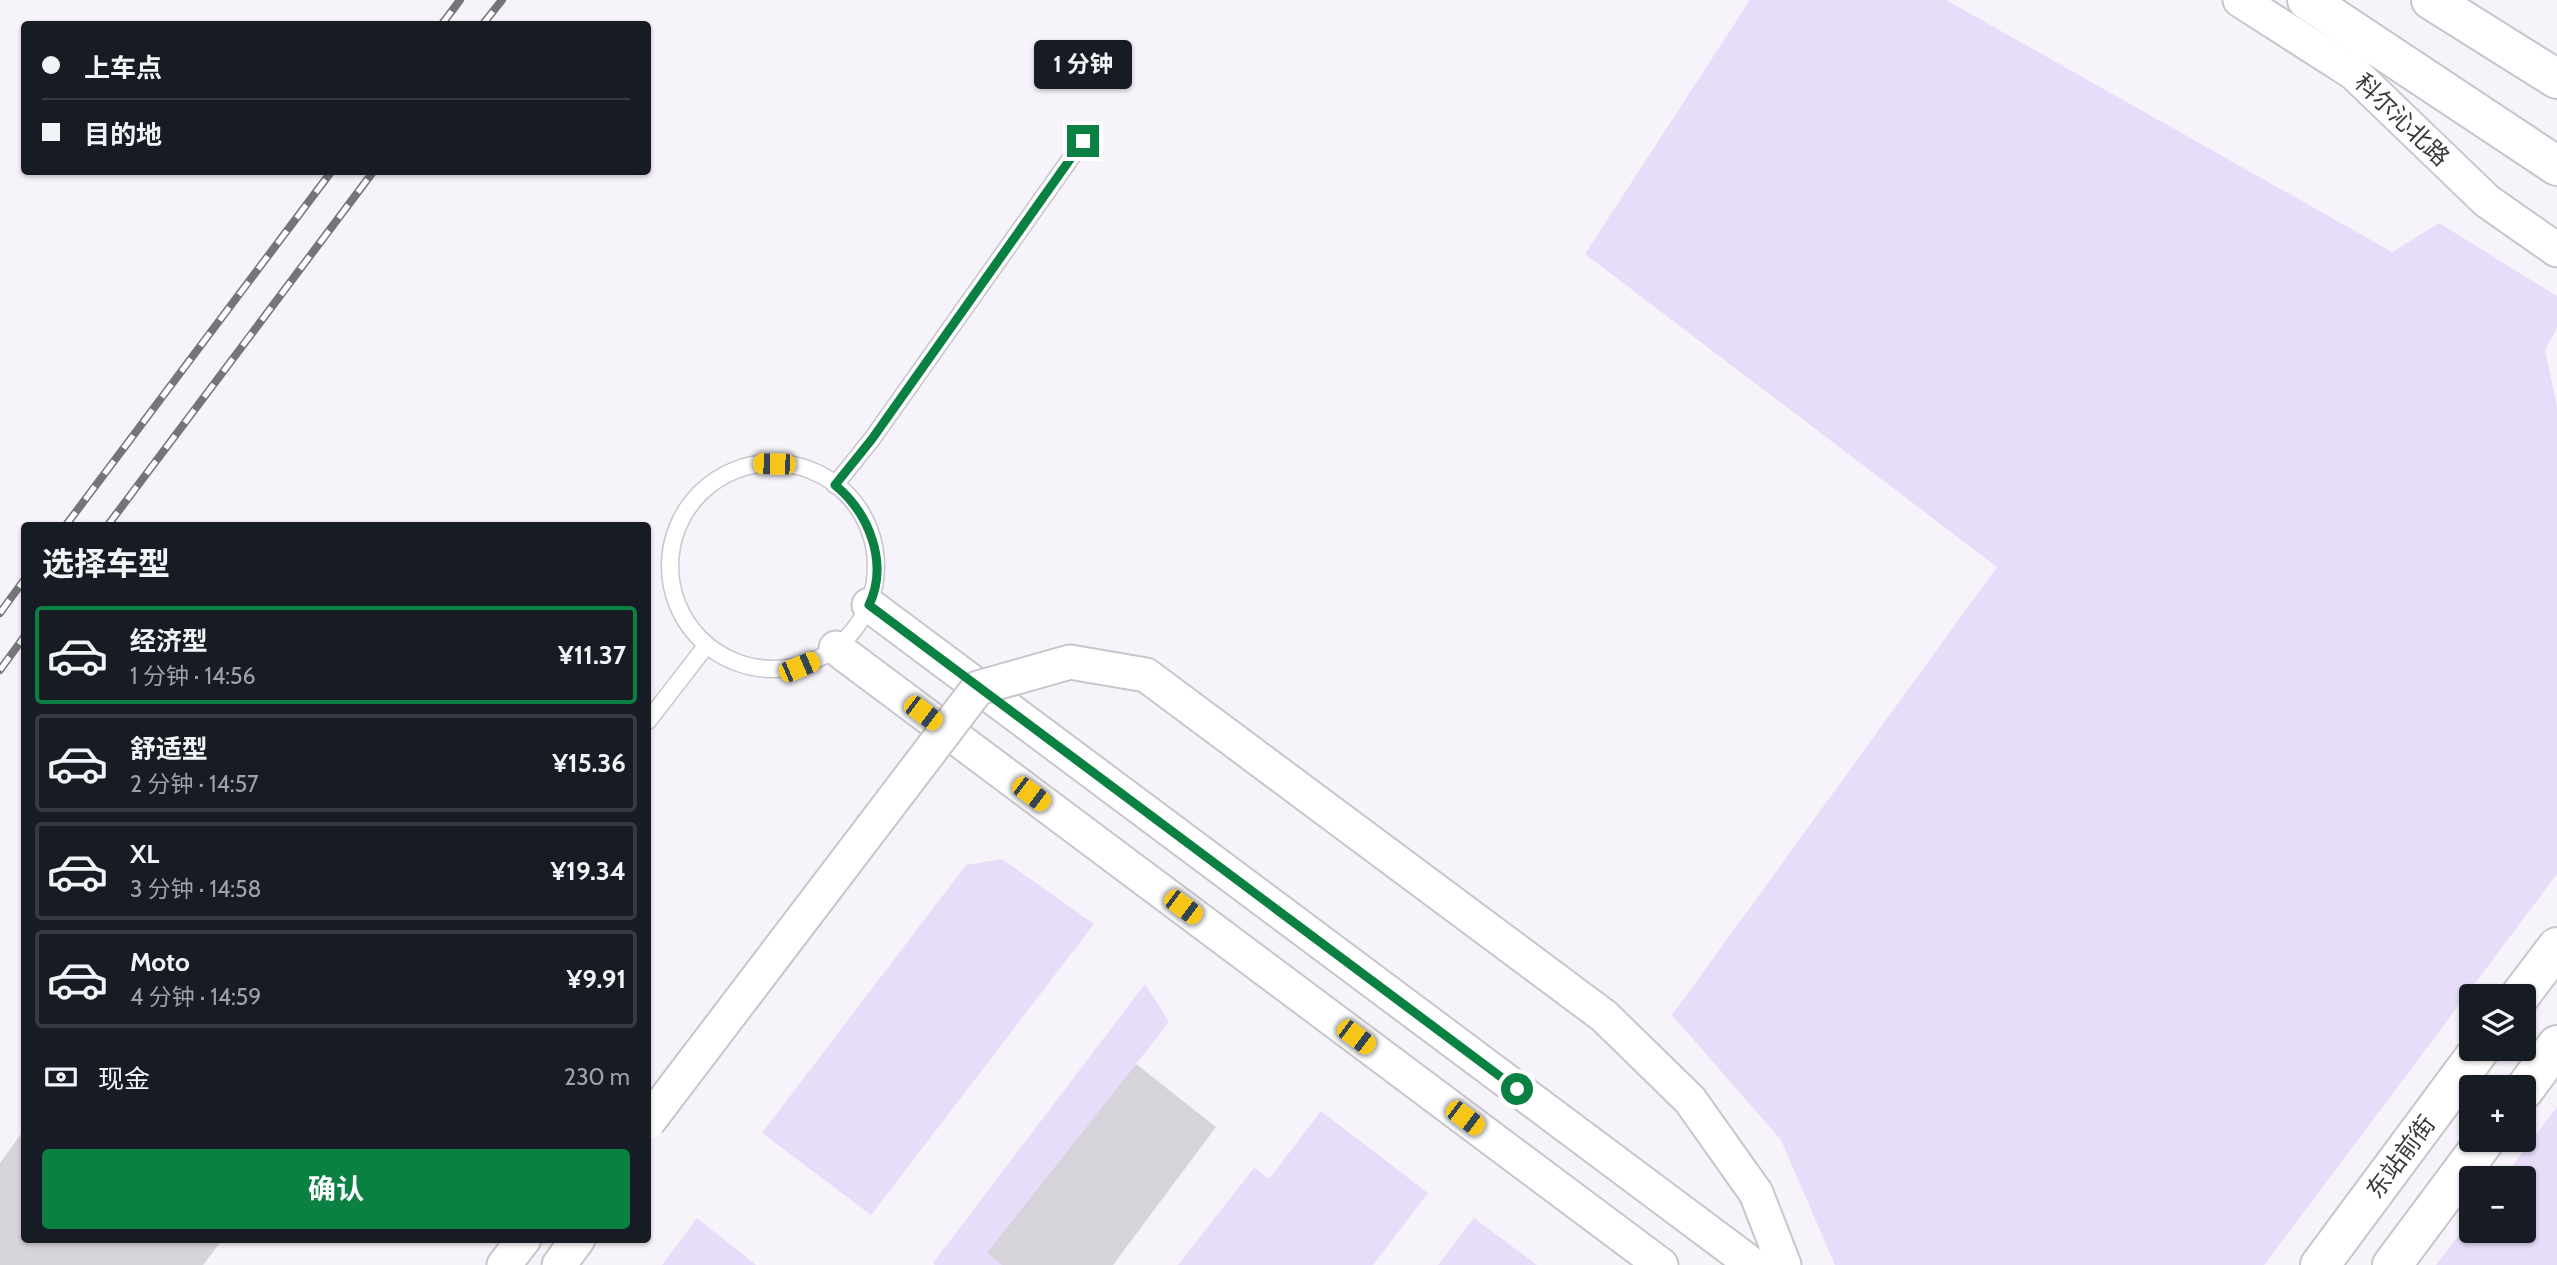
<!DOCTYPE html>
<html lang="zh">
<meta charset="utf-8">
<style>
:root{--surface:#171b24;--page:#242831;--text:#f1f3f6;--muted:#9ea1a6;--line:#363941;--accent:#0b8043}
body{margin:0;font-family:Cabin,"Noto Sans SC",sans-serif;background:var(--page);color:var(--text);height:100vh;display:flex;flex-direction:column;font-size:26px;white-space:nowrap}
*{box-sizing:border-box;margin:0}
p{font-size:23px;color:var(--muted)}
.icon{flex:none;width:38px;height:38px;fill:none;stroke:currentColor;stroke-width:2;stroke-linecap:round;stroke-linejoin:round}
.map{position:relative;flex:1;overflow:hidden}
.side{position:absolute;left:21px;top:522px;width:630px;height:721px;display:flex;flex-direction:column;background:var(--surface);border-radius:7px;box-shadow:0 2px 5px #0004}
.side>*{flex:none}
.banner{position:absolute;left:21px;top:21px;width:630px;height:154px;border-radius:7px;box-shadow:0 2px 5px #0004;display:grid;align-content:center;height:154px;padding:0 21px;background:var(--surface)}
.tools{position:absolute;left:2459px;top:984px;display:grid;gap:14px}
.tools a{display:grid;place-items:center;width:77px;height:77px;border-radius:7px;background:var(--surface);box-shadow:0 2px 5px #0004;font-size:35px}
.end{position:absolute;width:32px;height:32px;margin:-16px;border:9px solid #0b8043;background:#fff;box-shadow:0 0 0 4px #fff}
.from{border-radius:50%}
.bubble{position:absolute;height:49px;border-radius:7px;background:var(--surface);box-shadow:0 2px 5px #0004;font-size:23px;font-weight:700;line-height:49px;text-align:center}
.car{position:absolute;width:21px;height:42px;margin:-21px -10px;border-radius:9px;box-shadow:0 0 5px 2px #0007;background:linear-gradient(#f5c518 24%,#345 0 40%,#f5c518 0 76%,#345 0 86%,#f5c518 0)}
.banner b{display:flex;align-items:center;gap:24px;height:66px;font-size:26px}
.banner b+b{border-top:2px solid var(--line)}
.banner i{width:18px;height:18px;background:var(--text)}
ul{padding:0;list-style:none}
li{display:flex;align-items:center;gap:21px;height:98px;margin:0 14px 10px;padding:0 7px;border:4px solid var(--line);border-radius:7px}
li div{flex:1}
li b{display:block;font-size:26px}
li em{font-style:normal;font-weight:700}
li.on{border-color:var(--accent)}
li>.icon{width:63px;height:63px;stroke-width:1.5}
h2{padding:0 21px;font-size:32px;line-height:84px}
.pay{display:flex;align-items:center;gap:18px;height:77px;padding:0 21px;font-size:26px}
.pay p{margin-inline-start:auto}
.primary-button{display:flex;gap:14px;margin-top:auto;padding:14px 21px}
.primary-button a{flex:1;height:80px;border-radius:7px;background:var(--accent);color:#fff;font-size:28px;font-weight:700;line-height:80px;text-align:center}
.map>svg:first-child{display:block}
.green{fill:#e7ddfa}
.building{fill:#d6d4da}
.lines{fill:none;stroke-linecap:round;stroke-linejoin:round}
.service-casing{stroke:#c8c6cc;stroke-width:19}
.minor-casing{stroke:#c8c6cc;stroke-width:37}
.tertiary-casing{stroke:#c8c6cc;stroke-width:42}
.trunk-casing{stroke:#c8c6cc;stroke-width:42}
.service{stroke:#fff;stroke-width:16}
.minor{stroke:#fff;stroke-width:33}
.tertiary{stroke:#fff;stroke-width:38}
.trunk{stroke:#fff;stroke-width:38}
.rail-casing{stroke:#757478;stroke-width:8}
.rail{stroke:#fff;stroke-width:5;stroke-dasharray:16;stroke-linecap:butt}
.minor-bridge-casing{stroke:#c8c6cc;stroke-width:37;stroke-linecap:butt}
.minor-bridge{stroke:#fff;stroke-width:33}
.route{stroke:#0b8043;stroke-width:9}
.labels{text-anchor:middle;stroke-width:6;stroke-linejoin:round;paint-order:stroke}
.street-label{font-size:24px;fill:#38373a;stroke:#fff}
</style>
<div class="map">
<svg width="2557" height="1265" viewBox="0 0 2557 1265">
<rect width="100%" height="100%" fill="#f6f3fa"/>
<g class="green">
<polygon points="1750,0 1946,0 2392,252 2439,223 2557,296 2557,328 2545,350 2557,407 2557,874 2264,1265 1835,1265 1781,1140 1672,1015 1997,567 1585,254"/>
<polygon points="1002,859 1094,924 871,1215 762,1133 966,865"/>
<polygon points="1145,984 1169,1022 988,1253 1002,1265 935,1265 933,1263"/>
<polygon points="2557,1107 2557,1265 2436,1265 2471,1220 2471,1230 2524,1230 2524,1178 2503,1178"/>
<polygon points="1321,1111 1428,1193 1373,1265 1178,1265 1254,1168 1269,1179"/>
<polygon points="697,1218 756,1265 662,1265"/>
<polygon points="1474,1218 1537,1265 1438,1265"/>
</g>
<g class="building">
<polygon points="1136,1064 1216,1127 1113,1265 1002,1265 987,1253"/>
<polygon points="24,1130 24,1239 223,1239 203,1265 0,1265 0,1163"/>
</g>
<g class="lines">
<defs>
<g id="service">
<circle cx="773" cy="566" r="103"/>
<polyline points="835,485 872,439 1083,141"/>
<polyline points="648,721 706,646"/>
</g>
<g id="minor">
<polyline points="2240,0 2354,73 2487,201 2557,250"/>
<polyline points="869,605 1753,1265"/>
<polyline points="836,648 1661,1265"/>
<polyline points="1604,1016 1690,1100 1756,1193 1784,1265"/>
<polyline points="504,1265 524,1239"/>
<polyline points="559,1265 578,1239"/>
</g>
<g id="tertiary">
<polyline points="2520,996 2557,947"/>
<polyline points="2524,1090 2557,1045"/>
<polyline points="2320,1265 2481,1048"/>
<polyline points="2392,1265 2486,1139"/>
</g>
<g id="trunk">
<polyline points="2307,0 2557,166"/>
<polyline points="2431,0 2557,79"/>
</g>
</defs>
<use href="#service" class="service-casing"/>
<use href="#minor" class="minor-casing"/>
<use href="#tertiary" class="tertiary-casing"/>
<use href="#trunk" class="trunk-casing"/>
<use href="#service" class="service"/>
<use href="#minor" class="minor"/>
<use href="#tertiary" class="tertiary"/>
<use href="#trunk" class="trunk"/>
<defs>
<g id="rail">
<polyline points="442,24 460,0"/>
<polyline points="483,24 502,0"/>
<polyline points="66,525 331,172"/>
<polyline points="108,525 373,172"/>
<polyline points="0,613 24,580"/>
<polyline points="0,670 24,637"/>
</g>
</defs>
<use href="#rail" class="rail-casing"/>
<use href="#rail" class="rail"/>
<defs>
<polyline id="minor-bridge" points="648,1122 978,688 1070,662 1146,675 1604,1016"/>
</defs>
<use href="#minor-bridge" class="minor-bridge-casing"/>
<use href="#minor-bridge" class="minor-bridge"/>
</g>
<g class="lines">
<path class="route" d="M1083,141L872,439L835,485C869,513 889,563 869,605L1517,1089"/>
</g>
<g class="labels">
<g class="street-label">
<text transform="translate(2402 120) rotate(44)" y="8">科尔沁北路</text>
<text transform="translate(2401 1157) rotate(-53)" y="8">东站前街</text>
</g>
</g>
</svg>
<div class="tools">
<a><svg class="icon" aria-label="layers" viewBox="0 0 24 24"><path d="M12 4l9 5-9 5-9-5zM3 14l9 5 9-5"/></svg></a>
<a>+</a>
<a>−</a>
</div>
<i class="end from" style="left:1517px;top:1089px"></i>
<i class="end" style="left:1083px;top:141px"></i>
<div class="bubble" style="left:1034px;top:40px;width:98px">1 分钟</div>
<i class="car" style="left:774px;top:464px;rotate:271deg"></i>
<i class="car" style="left:799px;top:667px;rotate:67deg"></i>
<i class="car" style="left:923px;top:713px;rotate:127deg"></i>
<i class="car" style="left:1031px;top:794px;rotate:127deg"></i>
<i class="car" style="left:1183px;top:907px;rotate:127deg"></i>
<i class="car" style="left:1356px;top:1037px;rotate:127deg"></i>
<i class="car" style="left:1465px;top:1118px;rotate:127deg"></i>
<div class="banner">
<b><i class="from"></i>上车点</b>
<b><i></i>目的地</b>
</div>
<section class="side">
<h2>选择车型</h2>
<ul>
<li class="on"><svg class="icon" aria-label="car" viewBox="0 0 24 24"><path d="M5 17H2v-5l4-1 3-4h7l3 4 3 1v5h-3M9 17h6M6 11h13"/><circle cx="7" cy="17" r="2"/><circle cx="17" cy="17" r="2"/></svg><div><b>经济型</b><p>1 分钟 · 14:56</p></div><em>¥11.37</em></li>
<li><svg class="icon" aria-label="car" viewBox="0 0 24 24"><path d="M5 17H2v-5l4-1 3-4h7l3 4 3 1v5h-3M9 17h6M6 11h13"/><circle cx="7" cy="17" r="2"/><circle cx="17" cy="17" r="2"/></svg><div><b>舒适型</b><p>2 分钟 · 14:57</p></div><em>¥15.36</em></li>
<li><svg class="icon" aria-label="car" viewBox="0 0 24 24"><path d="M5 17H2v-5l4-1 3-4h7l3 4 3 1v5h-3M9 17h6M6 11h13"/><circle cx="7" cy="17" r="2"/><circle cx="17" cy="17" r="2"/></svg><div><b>XL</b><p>3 分钟 · 14:58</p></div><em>¥19.34</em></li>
<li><svg class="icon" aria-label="car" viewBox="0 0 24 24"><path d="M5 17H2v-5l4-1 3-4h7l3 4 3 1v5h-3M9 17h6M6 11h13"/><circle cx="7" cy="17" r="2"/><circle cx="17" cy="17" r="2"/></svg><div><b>Moto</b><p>4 分钟 · 14:59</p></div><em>¥9.91</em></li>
</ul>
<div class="pay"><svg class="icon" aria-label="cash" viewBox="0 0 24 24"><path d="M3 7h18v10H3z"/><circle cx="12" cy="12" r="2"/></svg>现金<p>230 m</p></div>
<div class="primary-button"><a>确认</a></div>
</section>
</div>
